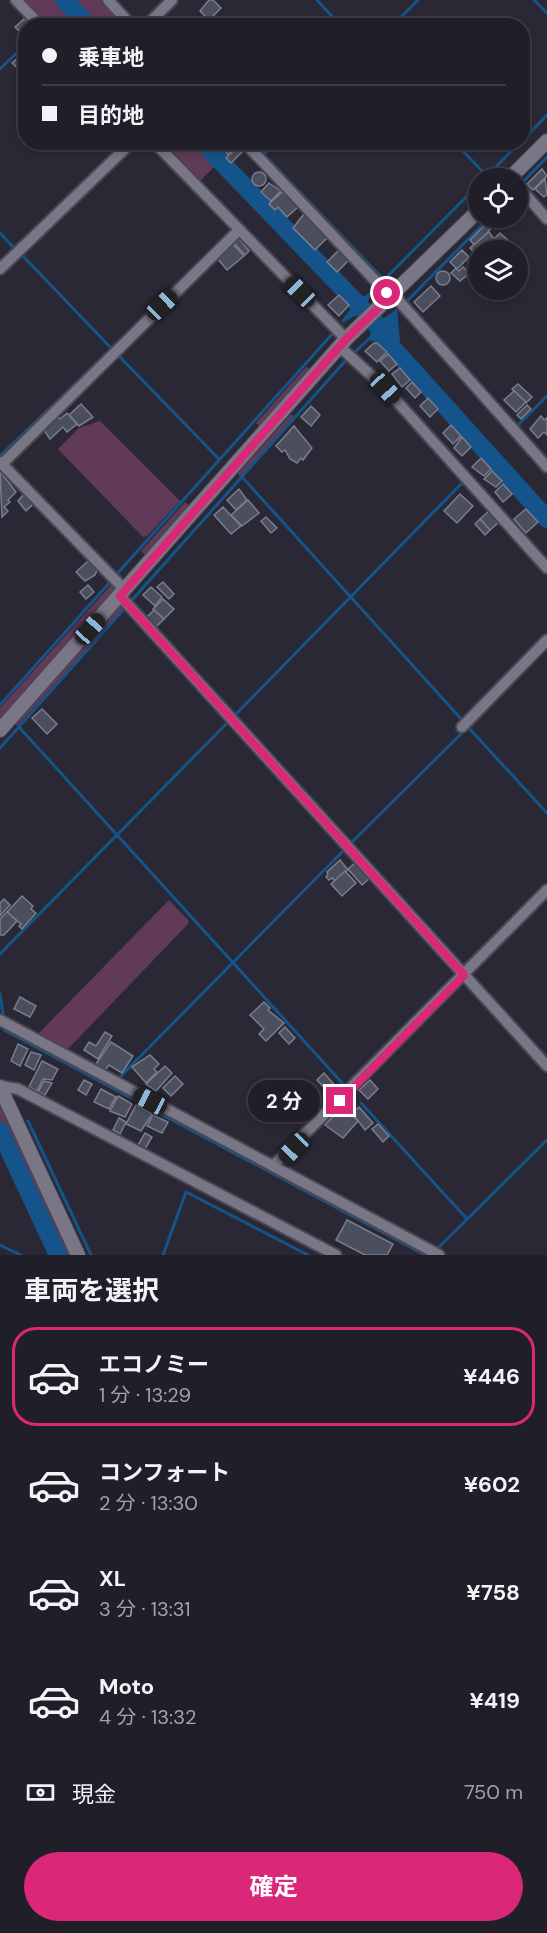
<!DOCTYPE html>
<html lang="ja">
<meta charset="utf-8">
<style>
:root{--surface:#201e28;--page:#2d2b34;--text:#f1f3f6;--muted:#a2a2a8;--line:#3d3c45;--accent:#db2777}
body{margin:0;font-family:"DM Sans","Noto Sans JP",sans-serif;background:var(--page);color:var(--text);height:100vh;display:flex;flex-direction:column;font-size:22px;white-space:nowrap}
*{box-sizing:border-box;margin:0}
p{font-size:20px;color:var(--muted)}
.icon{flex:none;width:33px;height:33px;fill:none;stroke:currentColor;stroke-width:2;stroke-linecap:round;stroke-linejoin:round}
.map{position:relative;height:1255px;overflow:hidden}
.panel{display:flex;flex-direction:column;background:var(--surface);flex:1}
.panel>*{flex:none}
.hud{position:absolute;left:18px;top:18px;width:512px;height:132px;border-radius:24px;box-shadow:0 3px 9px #0003,0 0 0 2px var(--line);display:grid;align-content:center;height:132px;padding:0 24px;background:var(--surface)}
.buttons{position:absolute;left:468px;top:168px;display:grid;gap:12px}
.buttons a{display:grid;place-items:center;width:60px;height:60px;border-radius:50%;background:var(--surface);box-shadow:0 3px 9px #0003,0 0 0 2px var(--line);font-size:30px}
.end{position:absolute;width:27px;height:27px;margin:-14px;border:8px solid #db2777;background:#fff;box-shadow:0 0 0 3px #fff}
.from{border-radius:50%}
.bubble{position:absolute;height:42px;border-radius:21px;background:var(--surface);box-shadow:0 3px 9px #0003,0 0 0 2px var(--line);font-size:20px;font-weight:700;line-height:42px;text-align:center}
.car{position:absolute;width:18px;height:36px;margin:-18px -9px;border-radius:8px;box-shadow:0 0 4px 2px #0007;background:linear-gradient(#222 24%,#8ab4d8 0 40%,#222 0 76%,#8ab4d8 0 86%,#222 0)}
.hud b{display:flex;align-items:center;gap:21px;height:57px;font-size:22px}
.hud b+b{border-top:2px solid var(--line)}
.hud i{width:15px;height:15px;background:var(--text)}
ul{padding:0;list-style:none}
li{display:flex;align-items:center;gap:18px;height:99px;margin:0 12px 9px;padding:0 12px;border:3px solid transparent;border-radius:24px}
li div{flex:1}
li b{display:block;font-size:22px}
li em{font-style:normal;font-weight:700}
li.selected{border-color:var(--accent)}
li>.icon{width:54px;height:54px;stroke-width:1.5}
h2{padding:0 24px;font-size:27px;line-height:72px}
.pay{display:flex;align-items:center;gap:15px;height:66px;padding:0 24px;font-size:22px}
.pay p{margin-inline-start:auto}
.button{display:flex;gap:12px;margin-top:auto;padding:12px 24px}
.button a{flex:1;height:69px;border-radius:36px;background:var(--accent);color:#fff;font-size:24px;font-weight:700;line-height:69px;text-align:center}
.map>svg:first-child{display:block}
.green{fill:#613a57}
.water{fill:#15548b}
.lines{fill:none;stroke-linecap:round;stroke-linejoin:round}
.stream{stroke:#15548b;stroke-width:3}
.river{stroke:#15548b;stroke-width:18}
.building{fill:#4b4f5d;stroke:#797d8d;stroke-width:1.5}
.minor-casing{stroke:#494751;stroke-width:14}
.tertiary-casing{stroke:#494751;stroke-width:16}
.minor{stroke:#797686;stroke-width:10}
.tertiary{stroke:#797686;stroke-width:14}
.route{stroke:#db2777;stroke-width:8}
</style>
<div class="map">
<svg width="547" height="1255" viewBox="0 0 547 1255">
<rect width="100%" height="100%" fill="#2a2835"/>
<g class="green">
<polygon points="22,0 58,0 83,25 46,25"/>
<polygon points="72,0 101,0 125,25 96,25"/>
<polygon points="159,143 194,143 216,165 197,184"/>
<polygon points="306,367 312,369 262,429 256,423"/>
<polygon points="291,414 295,417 240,478 238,473"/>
<polygon points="100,421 180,501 147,536 143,537 58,449 79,428"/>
<polygon points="185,502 191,507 148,558 141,551"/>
<polygon points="112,584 118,589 0,723 0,708"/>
<polygon points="121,604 125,607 17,726 14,722"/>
<polygon points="169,900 189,921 187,925 67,1050 38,1034"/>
<polygon points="0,1101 73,1255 63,1255 0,1121"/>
</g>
<polygon class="water" points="370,293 367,306 380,321 397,309 401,352 395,357 380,342 368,340 374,326 358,314 343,323 341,321 359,299"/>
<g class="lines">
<g class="stream">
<polyline points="115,0 140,26"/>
<polyline points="317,0 341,26"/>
<polyline points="534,0 547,13"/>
<polyline points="392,26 418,0"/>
<polyline points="0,69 26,44"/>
<polyline points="522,141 547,115"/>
<polyline points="252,142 384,280"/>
<polyline points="454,142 487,176"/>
<polyline points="263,155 276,142"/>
<polyline points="485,178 520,142"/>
<polyline points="521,184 547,157"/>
<polyline points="0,233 15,249"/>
<polyline points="21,254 112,349"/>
<polyline points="370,294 478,185"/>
<polyline points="406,302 489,218"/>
<polyline points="356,351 370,338"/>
<polyline points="117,354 219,459"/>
<polyline points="518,425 547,396"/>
<polyline points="0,456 103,357"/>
<polyline points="243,478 463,721"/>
<polyline points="115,576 334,332"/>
<polyline points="0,705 111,581"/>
<polyline points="234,716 461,484"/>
<polyline points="467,726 547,813"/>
<polyline points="19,727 344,1085"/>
<polyline points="0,748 347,359"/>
<polyline points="350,844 464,731"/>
<polyline points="0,954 229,721"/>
<polyline points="0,994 4,1020"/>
<polyline points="4,1026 4,1030 425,1255"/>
<polyline points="118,1079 345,849"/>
<polyline points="361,1103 467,1219"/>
<polyline points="28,1121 91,1255"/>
<polyline points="280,1168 313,1133"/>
<polyline points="0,1245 21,1255"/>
<polyline points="437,1249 547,1140"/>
<polyline points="163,1255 186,1192 308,1255"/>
</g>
<g class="river">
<polyline points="64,0 89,26"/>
<polyline points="202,142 375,322 382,336 547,519"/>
<polyline points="0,1131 58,1255"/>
</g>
</g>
<g class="building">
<polygon points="209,0 213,0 221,8 209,20 200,11"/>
<polygon points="25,18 29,26 26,26 25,37 15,27"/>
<polygon points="21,55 26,59 26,76 12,63"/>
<polygon points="219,142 237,142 239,145 228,155"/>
<polygon points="239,145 244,150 231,163 226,158"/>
<polygon points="542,169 547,176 533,190 527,184"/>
<circle cx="259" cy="179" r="7"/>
<polygon points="545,179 547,194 544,197 535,189"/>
<polygon points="269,183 281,191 271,201 261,192"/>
<polygon points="282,192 299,206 287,217 278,207 275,210 269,204"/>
<polygon points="304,214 327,238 315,250 293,228"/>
<polygon points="489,221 494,225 475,246 470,240"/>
<polygon points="489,232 498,245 493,250 478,250 478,256 470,248"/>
<polygon points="500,233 511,243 504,250 493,240"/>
<polygon points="237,236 249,251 245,255 232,241"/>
<polygon points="232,243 244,256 227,270 217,258"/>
<polygon points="339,250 349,260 337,272 327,262"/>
<polygon points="462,250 469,257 457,269 450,262"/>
<polygon points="463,267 470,273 460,281 451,273 456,268 459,271"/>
<circle cx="443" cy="278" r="7"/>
<polygon points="431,286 440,296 423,312 414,302"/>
<polygon points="339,295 349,305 339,316 328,305"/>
<polygon points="374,343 377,343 387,352 377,362 365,351"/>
<polygon points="388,354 397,364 389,371 380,361"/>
<polygon points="400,368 410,380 402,387 392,374"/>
<polygon points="412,382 421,392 415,398 406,388"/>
<polygon points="518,384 532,397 526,403 512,389"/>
<polygon points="514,391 526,402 516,412 504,400"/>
<polygon points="428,398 438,409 430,417 420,406"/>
<polygon points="81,404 93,417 79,426 69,415"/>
<polygon points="527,405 531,409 521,419 517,415"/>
<polygon points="311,406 320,415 311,426 301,417"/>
<polygon points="67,413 77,424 67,432 63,427 50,439 41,426 56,415 60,419"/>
<polygon points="541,416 544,420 547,418 547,435 544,432 538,438 530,429"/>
<polygon points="451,425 461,436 453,444 443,433"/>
<polygon points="294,426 312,448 303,460 301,458 297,463 290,459 285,450 282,452 276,446"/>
<polygon points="462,437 471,447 462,456 454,448"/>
<polygon points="481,458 491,469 484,476 472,467"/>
<polygon points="0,471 16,492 8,500 10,502 4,507 8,511 2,517"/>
<polygon points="492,471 502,481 496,487 484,479"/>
<polygon points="503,484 512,494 503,502 495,492"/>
<polygon points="239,489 247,500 236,510 227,500"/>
<polygon points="460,494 473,506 457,523 444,511"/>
<polygon points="23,495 33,504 26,511 18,501"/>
<polygon points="248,500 259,513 242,526 231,515"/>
<polygon points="223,507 241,526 231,534 214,515"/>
<polygon points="526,509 538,522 526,533 514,519"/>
<polygon points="489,511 499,522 490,530 480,519"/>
<polygon points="266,517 277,528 271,533 261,521"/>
<polygon points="480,519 490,530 485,535 475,524"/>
<polygon points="88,561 97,570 95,575 85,581 76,572"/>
<polygon points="163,582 174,594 169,599 157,587"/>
<polygon points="88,585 94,592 86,599 80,592"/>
<polygon points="151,587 162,597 155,606 143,595"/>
<polygon points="163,599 174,609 164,619 153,609"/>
<polygon points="154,610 164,619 156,627 147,617"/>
<polygon points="42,709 57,724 47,734 32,718"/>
<polygon points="340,860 348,870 335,881 332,878 329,880 326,877 328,874 327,872"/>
<polygon points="357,861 371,877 362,885 348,869"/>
<polygon points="345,871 356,883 342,896 331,884"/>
<polygon points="22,896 33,906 31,909 36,913 22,929 19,926 21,924 7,912"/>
<polygon points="4,899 10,905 0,916 0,903"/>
<polygon points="7,912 17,921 4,935 0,935 0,919"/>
<polygon points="20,997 36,1006 30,1017 14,1009"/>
<polygon points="264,1002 270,1008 268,1010 284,1023 266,1041 259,1034 264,1029 250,1015"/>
<polygon points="285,1027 295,1038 289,1044 279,1033"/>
<polygon points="105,1032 112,1036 98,1059 84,1050 89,1042 96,1046"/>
<polygon points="111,1042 133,1056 122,1073 109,1065 105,1070 96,1064"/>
<polygon points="18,1044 28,1049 20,1066 11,1061"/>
<polygon points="31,1052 41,1055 34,1070 25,1065"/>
<polygon points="150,1055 159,1064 154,1069 157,1072 146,1083 132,1067"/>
<polygon points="42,1061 58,1069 52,1080 43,1079 37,1091 29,1087"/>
<polygon points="165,1066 172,1073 156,1091 146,1084"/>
<polygon points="324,1073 338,1089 333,1097 317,1080"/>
<polygon points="175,1076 183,1084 171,1096 163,1088"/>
<polygon points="84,1080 92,1084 86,1095 78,1090"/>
<polygon points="370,1080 378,1089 368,1099 359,1090"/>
<polygon points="44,1081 52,1083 45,1095 38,1092"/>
<polygon points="101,1089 116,1097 109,1109 94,1102"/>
<polygon points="118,1096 132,1104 125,1117 110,1111"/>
<polygon points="136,1105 152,1114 141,1131 126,1124"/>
<polygon points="343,1106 358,1121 343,1138 325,1125"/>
<polygon points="359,1107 373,1123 365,1130 352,1113"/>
<polygon points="153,1115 168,1122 162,1133 147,1126"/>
<polygon points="119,1118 126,1122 120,1134 113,1130"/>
<polygon points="378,1124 389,1136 383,1142 372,1129"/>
<polygon points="145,1133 152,1137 145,1149 138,1145"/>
<polygon points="347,1220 393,1244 387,1255 365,1255 336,1240"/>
</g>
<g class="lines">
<defs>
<g id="minor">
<polyline points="16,0 41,26"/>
<polyline points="108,0 132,26"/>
<polyline points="146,26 172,0"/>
<polyline points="154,142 346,339"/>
<polyline points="244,142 387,293 399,301 547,467"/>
<polyline points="518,186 547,219"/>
<polyline points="0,269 132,142"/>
<polyline points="340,347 385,388 547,568"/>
<polyline points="0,462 125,590"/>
<polyline points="2,464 238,231"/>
<polyline points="120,596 547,1066"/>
<polyline points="462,727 547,640"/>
<polyline points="0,1020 273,1166 547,890"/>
<polyline points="0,1086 18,1089 336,1255"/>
<polyline points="273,1166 439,1255"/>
</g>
<g id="tertiary">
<polyline points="510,178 547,141"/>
<polyline points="0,730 346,339 478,211"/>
<polyline points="0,1087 78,1255"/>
</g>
</defs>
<use href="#minor" class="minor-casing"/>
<use href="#tertiary" class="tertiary-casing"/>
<use href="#minor" class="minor"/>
<use href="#tertiary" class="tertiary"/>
</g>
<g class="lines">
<polyline class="route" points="340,1101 464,975 120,596 346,339 391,296 387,293"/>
</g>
</svg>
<div class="buttons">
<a><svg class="icon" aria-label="locate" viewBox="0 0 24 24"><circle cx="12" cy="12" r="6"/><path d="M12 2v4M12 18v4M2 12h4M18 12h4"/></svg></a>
<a><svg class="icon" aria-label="layers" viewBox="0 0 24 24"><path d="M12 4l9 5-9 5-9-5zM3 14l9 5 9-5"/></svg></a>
</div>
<i class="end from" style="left:387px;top:293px"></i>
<i class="end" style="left:340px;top:1101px"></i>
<div class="bubble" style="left:248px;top:1080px;width:72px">2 分</div>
<i class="car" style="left:300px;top:292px;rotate:315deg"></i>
<i class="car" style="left:162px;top:305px;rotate:46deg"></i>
<i class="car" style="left:385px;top:388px;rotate:138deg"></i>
<i class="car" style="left:90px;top:629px;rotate:42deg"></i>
<i class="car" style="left:150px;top:1101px;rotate:298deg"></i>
<i class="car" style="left:294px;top:1148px;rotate:224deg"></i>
<div class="hud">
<b><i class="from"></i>乗車地</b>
<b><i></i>目的地</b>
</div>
</div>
<section class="panel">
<h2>車両を選択</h2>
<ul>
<li class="selected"><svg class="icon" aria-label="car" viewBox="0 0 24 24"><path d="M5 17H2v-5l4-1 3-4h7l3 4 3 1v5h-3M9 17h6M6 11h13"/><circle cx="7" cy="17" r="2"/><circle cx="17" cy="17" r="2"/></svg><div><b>エコノミー</b><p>1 分 · 13:29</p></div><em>¥446</em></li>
<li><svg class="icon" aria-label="car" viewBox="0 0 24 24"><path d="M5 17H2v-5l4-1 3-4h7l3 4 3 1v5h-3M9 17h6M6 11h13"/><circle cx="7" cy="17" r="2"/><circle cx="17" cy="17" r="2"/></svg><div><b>コンフォート</b><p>2 分 · 13:30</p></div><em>¥602</em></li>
<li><svg class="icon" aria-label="car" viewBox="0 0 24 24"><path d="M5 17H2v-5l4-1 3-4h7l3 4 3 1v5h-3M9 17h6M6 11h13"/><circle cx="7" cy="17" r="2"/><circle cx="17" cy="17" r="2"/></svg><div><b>XL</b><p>3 分 · 13:31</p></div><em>¥758</em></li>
<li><svg class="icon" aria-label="car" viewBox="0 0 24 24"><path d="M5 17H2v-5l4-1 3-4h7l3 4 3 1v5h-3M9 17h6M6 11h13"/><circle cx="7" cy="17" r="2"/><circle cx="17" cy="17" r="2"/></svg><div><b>Moto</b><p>4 分 · 13:32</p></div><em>¥419</em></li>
</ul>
<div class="pay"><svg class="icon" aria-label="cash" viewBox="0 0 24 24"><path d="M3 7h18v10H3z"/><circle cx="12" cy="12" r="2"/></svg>現金<p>750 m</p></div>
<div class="button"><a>確定</a></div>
</section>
